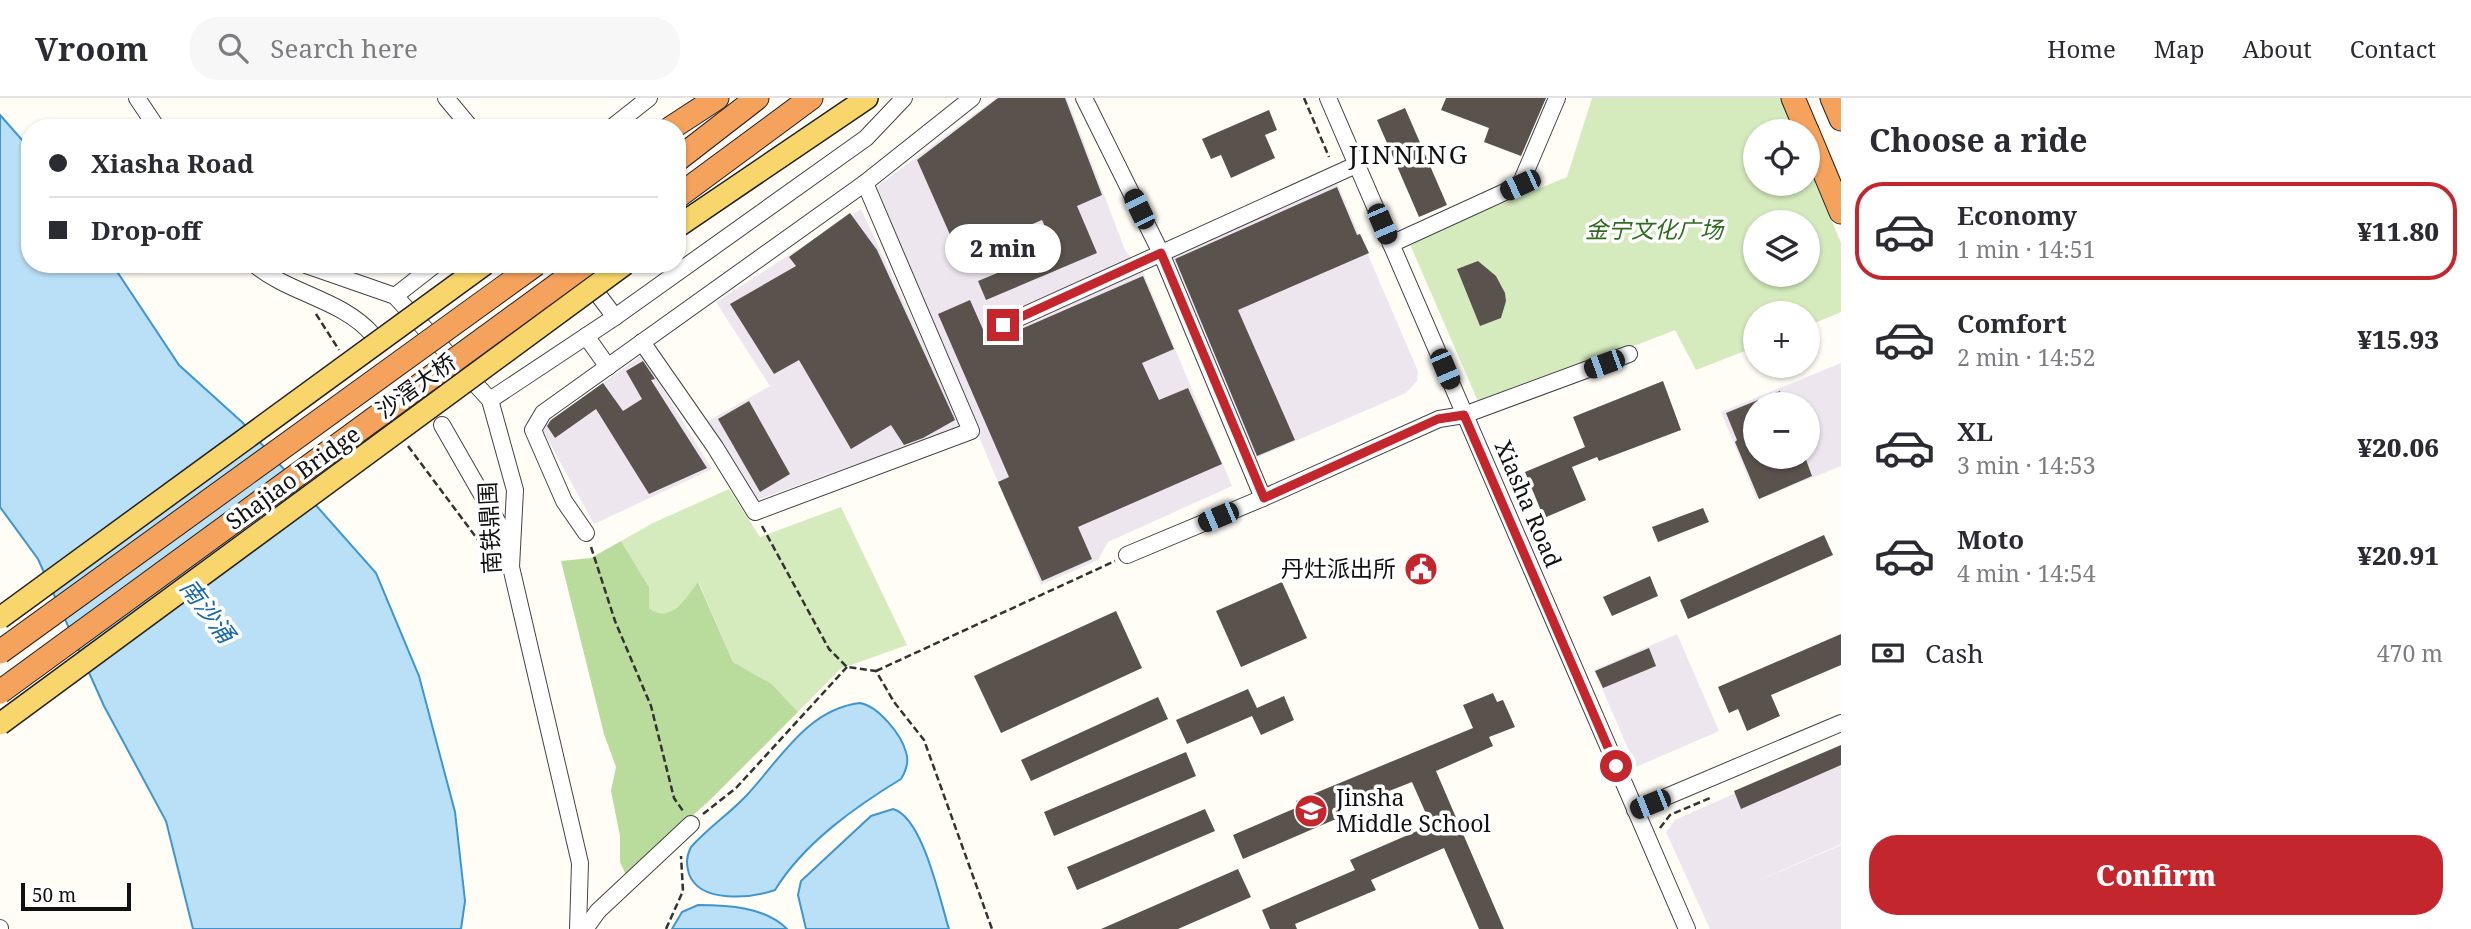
<!DOCTYPE html>
<meta charset="utf-8">
<style>
:root{--surface:#fff;--page:#f7f7f7;--text:#2b2b33;--muted:#7c7c81;--line:#e1e1e2;--accent:#c4262e}
body{margin:0;font-family:"Noto Serif","Noto Sans SC",serif;background:var(--page);color:var(--text);height:100vh;display:flex;flex-direction:column;font-size:26px;white-space:nowrap}
*{box-sizing:border-box;margin:0}
p{font-size:23px;color:var(--muted)}
.icon{flex:none;width:38px;height:38px;fill:none;stroke:currentColor;stroke-width:2;stroke-linecap:round;stroke-linejoin:round}
.map{position:relative;flex:1;overflow:hidden}
.sheet{display:flex;flex-direction:column;background:var(--surface);width:630px}
.sheet>*{flex:none}
.banner{position:absolute;left:21px;top:21px;width:665px;height:154px;border-radius:28px;box-shadow:0 2px 5px #0004;display:grid;align-content:center;height:154px;padding:0 28px;background:var(--surface)}
.buttons{position:absolute;left:1743px;top:21px;display:grid;gap:14px}
.buttons a{display:grid;place-items:center;width:77px;height:77px;border-radius:50%;background:var(--surface);box-shadow:0 2px 5px #0004;font-size:35px}
.scale{position:absolute;left:21px;bottom:18px;width:110px;box-sizing:border-box;padding-left:7px;border:4px solid #111;border-top:0;font-size:19px;line-height:24px;white-space:nowrap;color:#111;-webkit-text-stroke:5px #fff;paint-order:stroke}
.end{position:absolute;width:32px;height:32px;margin:-16px;border:9px solid #c4262e;background:#fff;box-shadow:0 0 0 4px #fff}
.from{border-radius:50%}
.bubble{position:absolute;height:49px;border-radius:24px;background:var(--surface);box-shadow:0 2px 5px #0004;font-size:23px;font-weight:800;line-height:49px;text-align:center}
.car{position:absolute;width:21px;height:42px;margin:-21px -10px;border-radius:9px;box-shadow:0 0 5px 2px #0007;background:linear-gradient(#222 24%,#8ab4d8 0 40%,#222 0 76%,#8ab4d8 0 86%,#222 0)}
.banner b{display:flex;align-items:center;gap:24px;height:66px;font-size:26px}
.banner b+b{border-top:2px solid var(--line)}
.banner i{width:18px;height:18px;background:var(--text)}
ul{padding:0;list-style:none}
li{display:flex;align-items:center;gap:21px;height:98px;margin:0 14px 10px;padding:0 14px;border:4px solid transparent;border-radius:28px}
li div{flex:1}
li b{display:block;font-size:26px}
li em{font-style:normal;font-weight:800}
li.current{border-color:var(--accent)}
li>.icon{width:63px;height:63px;stroke-width:1.5}
h2{padding:0 28px;font-size:32px;line-height:84px}
.pay{display:flex;align-items:center;gap:18px;height:77px;padding:0 28px;font-size:26px}
.pay p{margin-inline-start:auto}
.cta{display:flex;gap:14px;margin-top:auto;padding:14px 28px}
.cta a{flex:1;height:80px;border-radius:28px;background:var(--accent);color:#fff;font-size:28px;font-weight:800;line-height:80px;text-align:center}
header{display:flex;align-items:center;gap:42px;box-sizing:border-box;height:98px;padding:0 35px;background:var(--surface);border-bottom:2px solid var(--line)}
header strong{font-size:33px}
nav{display:flex;gap:38px;margin-inline-start:auto;font-size:24px}
.search{width:490px;height:63px;background:var(--page);display:flex;align-items:center;gap:18px;box-sizing:border-box;padding:0 24px;border-radius:28px;color:var(--muted);font-size:26px}
main{display:flex;flex:1;min-height:0}
.map>svg:first-child{display:block}
.industrial{fill:#eee6ef;fill-rule:evenodd}
.green{fill:#d5ebbd;fill-rule:evenodd}
.forest{fill:#b9dc9c}
.water{fill:#b9e0f7;stroke:#3f96cf;stroke-width:2}
.building{fill:#5a524d}
.lines{fill:none;stroke-linecap:round;stroke-linejoin:round}
.minor-casing{stroke:#444;stroke-width:18}
.major-casing{stroke:#222;stroke-width:24}
.highway-casing{stroke:#222;stroke-width:25}
.path{stroke:#333;stroke-width:2.5;stroke-dasharray:7 3.5;stroke-linecap:butt}
.minor{stroke:#fff;stroke-width:16}
.major{stroke:#f9d66b;stroke-width:21}
.highway{stroke:#f5a25d;stroke-width:23}
.major-bridge-casing{stroke:#222;stroke-width:24;stroke-linecap:butt}
.highway-bridge-casing{stroke:#222;stroke-width:25;stroke-linecap:butt}
.major-bridge{stroke:#f9d66b;stroke-width:21}
.highway-bridge{stroke:#f5a25d;stroke-width:23}
.route{stroke:#c4262e;stroke-width:9}
.labels{text-anchor:middle;stroke-width:7;stroke-linejoin:round;paint-order:stroke}
.park-label{font-size:23px;font-style:italic;fill:#2f6b1f;stroke:#fff}
.street-label{font-size:23px;fill:#111;stroke:#fff}
.poi-label{font-size:23px;fill:#111;stroke:#fff;text-anchor:end}
.water-label{font-size:24px;font-style:italic;fill:#1768a6;stroke:#fff}
.quarter-label{font-size:26px;letter-spacing:2px;fill:#111;stroke:#fff}
</style>
<header>
<strong>Vroom</strong>
<div class="search"><svg class="icon" aria-label="search" viewBox="0 0 24 24"><circle cx="10" cy="10" r="6"/><path d="M15 15l6 6"/></svg>Search here</div>
<nav><a>Home</a><a>Map</a><a>About</a><a>Contact</a></nav>
</header>
<main>
<div class="map">
<svg width="1841" height="831" viewBox="0 0 1841 831">
<rect width="100%" height="100%" fill="#fffdf5"/>
<g class="industrial">
<polygon points="996,0 1067,0 1125,152 1144,176 1232,388 1108,444 1098,462 1041,487 875,90"/>
<polygon points="1337,85 1418,273 1417,283 1406,295 1256,360 1168,160"/>
<polygon points="861,111 962,328 757,402 708,323 770,288 716,204"/>
<polygon points="642,257 712,371 594,426 541,329"/>
<path d="M1841,265V368L1757,402L1721,314ZM1755,306H1808V359H1755Z"/>
<polygon points="1677,536 1719,633 1636,669 1594,572"/>
<polygon points="1841,648 1841,746 1740,791 1841,747 1841,831 1710,831 1666,734 1675,722"/>
</g>
<g class="green">
<path d="M1592,0H1780L1794,33H1755V86H1808V66L1841,145V214L1808,228V215H1755V249L1696,272L1675,232L1480,308L1409,144L1567,79ZM1755,124H1808V177H1755Z"/>
<polygon points="729,391 760,439 841,409 907,547 840,571 798,614 772,586 733,564 699,485 682,505 668,516 656,515 649,510 649,489 621,443 653,425"/>
</g>
<path class="forest" d="M621,443L649,489V510C670,527 686,500 698,484L733,564L772,586L798,614L709,703L626,777L620,764V738L611,693L616,669L604,636L561,463L591,460Z"/>
<g class="water">
<polygon points="0,17 30,51 30,166 112,166 179,267 243,325 376,475 419,578 455,714 465,803 461,831 193,831 166,723 104,608 38,461 0,409"/>
<path d="M860,605C878,608 901,636 906,654C909,663 906,673 901,681C855,709 804,745 775,792C752,800 700,806 689,776C686,766 686,759 691,749C708,730 729,716 746,698C779,663 807,611 860,605Z"/>
<path d="M893,711C923,719 940,803 949,831H806L798,797L801,783L871,718Z"/>
<path d="M698,807C727,807 766,809 787,831H672L682,814Z"/>
</g>
<g class="building">
<polygon points="998,0 1065,0 1102,97 1077,108 1097,155 986,202 978,183 1055,151 1042,122 959,157 917,62"/>
<polygon points="1446,0 1546,0 1521,58 1484,44 1489,30 1441,12"/>
<polygon points="1405,10 1447,107 1419,119 1377,22"/>
<polygon points="1269,12 1277,32 1265,37 1275,60 1231,80 1221,57 1211,61 1202,41"/>
<polygon points="1337,89 1357,137 1360,136 1369,155 1238,212 1295,342 1257,358 1175,161"/>
<polygon points="850,115 877,152 955,322 923,340 904,347 891,327 851,351 799,262 774,276 730,206 796,168 789,159"/>
<polygon points="1478,163 1496,178 1505,195 1506,203 1501,220 1480,228 1457,171"/>
<polygon points="1143,178 1174,251 1142,265 1159,302 1188,290 1222,366 1078,429 1092,461 1042,483 998,384 1009,379 938,216 970,202 989,245"/>
<polygon points="643,263 655,281 651,282 707,370 649,396 596,311 555,340 547,328 551,322 603,285 623,313 642,301 626,273"/>
<polygon points="1663,283 1681,332 1599,363 1597,359 1572,369 1586,402 1544,420 1525,374 1585,349 1573,319"/>
<polygon points="1780,293 1785,306 1755,306 1755,359 1805,359 1812,378 1759,401 1735,344 1737,342 1726,315"/>
<polygon points="749,303 790,376 760,394 718,321"/>
<polygon points="1703,410 1709,424 1658,444 1652,429"/>
<polygon points="1824,437 1833,457 1688,521 1680,502"/>
<polygon points="1650,478 1658,498 1612,518 1603,499"/>
<polygon points="1282,484 1307,540 1241,569 1216,513"/>
<polygon points="1116,513 1142,570 1001,635 974,578"/>
<polygon points="1841,536 1841,567 1771,597 1780,618 1747,633 1738,611 1729,615 1718,589"/>
<polygon points="1649,550 1656,568 1603,590 1595,573"/>
<polygon points="1248,591 1257,610 1284,598 1294,622 1261,637 1252,618 1187,646 1176,622"/>
<polygon points="1493,595 1497,604 1503,602 1515,629 1489,639 1493,648 1436,673 1504,831 1479,831 1444,750 1371,782 1376,792 1295,826 1297,831 1270,831 1262,812 1355,772 1350,762 1431,727 1412,684 1333,715 1336,721 1243,761 1233,737 1298,709 1296,703 1473,630 1463,607"/>
<polygon points="1158,599 1168,621 1031,683 1021,662"/>
<polygon points="1841,647 1841,667 1741,711 1734,693"/>
<polygon points="1186,654 1196,678 1054,738 1044,714"/>
<polygon points="1205,711 1215,733 1077,792 1067,769"/>
<polygon points="1238,771 1251,799 1178,831 1101,831"/>
</g>
<g class="lines">
<defs>
<g id="minor">
<polyline points="137,0 157,30"/>
<polyline points="446,0 471,30"/>
<polyline points="1084,0 1161,155 1263,400"/>
<polyline points="1328,0 1687,831"/>
<polyline points="611,30 649,0"/>
<polyline points="1391,146 1520,87 1557,0"/>
<path d="M254,166C289,196 342,201 373,237"/>
<polyline points="303,166 395,198 490,302 515,392 511,469 580,765 578,831"/>
<polyline points="587,182 615,219"/>
<polyline points="395,198 436,166"/>
<polyline points="1003,227 1356,67"/>
<polyline points="586,238 608,269"/>
<polyline points="642,244 715,349 755,414 971,333 865,85"/>
<polyline points="490,302 615,219 866,40 904,0"/>
<polyline points="442,327 505,437 508,449"/>
<polyline points="586,435 564,403 533,332 543,315 865,85 972,0"/>
<polyline points="1127,457 1263,400 1439,321 1464,317 1629,256"/>
<polyline points="1635,712 1841,625"/>
<polyline points="0,830 0,831"/>
<polyline points="585,831 598,813 691,726"/>
</g>
<polyline id="major" points="677,129 867,0"/>
<g id="highway">
<polyline points="1793,0 1807,33"/>
<polyline points="1832,0 1841,21"/>
<polyline points="671,30 717,0"/>
<polyline points="1808,35 1841,114"/>
<polyline points="677,62 757,0"/>
<polyline points="677,99 811,0"/>
</g>
</defs>
<use href="#minor" class="minor-casing"/>
<use href="#major" class="major-casing"/>
<use href="#highway" class="highway-casing"/>
<g class="path">
<polyline points="1304,0 1329,59"/>
<polyline points="316,216 339,252"/>
<polyline points="408,348 496,466"/>
<polyline points="762,428 829,551 847,569 876,573 894,604 924,642 992,831"/>
<polyline points="591,449 615,523 651,608 674,700 683,713"/>
<polyline points="876,573 1115,463"/>
<polyline points="703,716 736,690 847,569"/>
<polyline points="1660,730 1670,717 1710,700"/>
<polyline points="666,831 683,793 681,758"/>
</g>
<use href="#minor" class="minor"/>
<use href="#major" class="major"/>
<use href="#highway" class="highway"/>
<defs>
<g id="major-bridge">
<polyline points="0,520 485,166"/>
<polyline points="0,626 625,166"/>
</g>
<g id="highway-bridge">
<polyline points="0,554 536,166"/>
<polyline points="0,594 586,166"/>
</g>
</defs>
<use href="#major-bridge" class="major-bridge-casing"/>
<use href="#highway-bridge" class="highway-bridge-casing"/>
<use href="#major-bridge" class="major-bridge"/>
<use href="#highway-bridge" class="highway-bridge"/>
</g>
<g class="lines">
<polyline class="route" points="1003,227 1161,155 1264,400 1438,321 1464,317 1616,668"/>
</g>
<defs>
<symbol id="civic-disc" viewBox="-11 -11 22 22"><circle r="9.5" fill="#c4262e" stroke="#fff"/><path d="M-.6-6.5H3V-4.5H.6V-3L4-1V1h2V6H-6V1h2V-1L-.6-3ZM-1.2 2.5V6h2.4V2.5Z" fill="#fff"/></symbol>
<symbol id="school-disc" viewBox="-11 -11 22 22"><circle r="9.5" fill="#c4262e" stroke="#fff"/><path d="M0-5L7-2L0 1L-7-2ZM-4 1L0 2.5L4 1V4Q0 6-4 4Z" fill="#fff"/></symbol>
</defs>
<g fill-rule="evenodd">
<use href="#civic-disc" x="1402" y="452" width="38" height="38"/>
<use href="#school-disc" x="1292" y="694" width="38" height="38"/>
</g>
<g class="labels">
<g class="park-label">
<text x="1654" y="140">金宁文化广场</text>
</g>
<g class="street-label">
<text transform="translate(416 288) rotate(-36)" y="8">沙滘大桥</text>
<text transform="translate(293 380) rotate(-36)" y="8">Shajiao Bridge</text>
<text transform="translate(1528 406) rotate(67)" y="8">Xiasha Road</text>
<text transform="translate(490 430) rotate(-93)" y="8">南铁鼎围</text>
</g>
<g class="poi-label">
<text x="1396" y="479">丹灶派出所</text>
<text x="1336" y="708" text-anchor="start">Jinsha<tspan x="1336" dy="26">Middle School</tspan></text>
</g>
<g class="water-label">
<text transform="translate(207 513) rotate(53)" y="8">南沙涌</text>
</g>
<g class="quarter-label">
<text x="1409" y="66">JINNING</text>
</g>
</g>
</svg>
<div class="buttons">
<a><svg class="icon" aria-label="locate" viewBox="0 0 24 24"><circle cx="12" cy="12" r="6"/><path d="M12 2v4M12 18v4M2 12h4M18 12h4"/></svg></a>
<a><svg class="icon" aria-label="layers" viewBox="0 0 24 24"><path d="M12 4l9 5-9 5-9-5zM3 14l9 5 9-5"/></svg></a>
<a>+</a>
<a>−</a>
</div>
<div class="scale">50 m</div>
<i class="end from" style="left:1616px;top:668px"></i>
<i class="end" style="left:1003px;top:227px"></i>
<div class="bubble" style="left:945px;top:126px;width:116px">2 min</div>
<i class="car" style="left:1520px;top:87px;rotate:245deg"></i>
<i class="car" style="left:1139px;top:111px;rotate:334deg"></i>
<i class="car" style="left:1382px;top:126px;rotate:157deg"></i>
<i class="car" style="left:1604px;top:266px;rotate:250deg"></i>
<i class="car" style="left:1445px;top:271px;rotate:157deg"></i>
<i class="car" style="left:1218px;top:419px;rotate:247deg"></i>
<i class="car" style="left:1650px;top:706px;rotate:248deg"></i>
<div class="banner">
<b><i class="from"></i>Xiasha Road</b>
<b><i></i>Drop-off</b>
</div>
</div>
<section class="sheet">
<h2>Choose a ride</h2>
<ul>
<li class="current"><svg class="icon" aria-label="car" viewBox="0 0 24 24"><path d="M5 17H2v-5l4-1 3-4h7l3 4 3 1v5h-3M9 17h6M6 11h13"/><circle cx="7" cy="17" r="2"/><circle cx="17" cy="17" r="2"/></svg><div><b>Economy</b><p>1 min · 14:51</p></div><em>¥11.80</em></li>
<li><svg class="icon" aria-label="car" viewBox="0 0 24 24"><path d="M5 17H2v-5l4-1 3-4h7l3 4 3 1v5h-3M9 17h6M6 11h13"/><circle cx="7" cy="17" r="2"/><circle cx="17" cy="17" r="2"/></svg><div><b>Comfort</b><p>2 min · 14:52</p></div><em>¥15.93</em></li>
<li><svg class="icon" aria-label="car" viewBox="0 0 24 24"><path d="M5 17H2v-5l4-1 3-4h7l3 4 3 1v5h-3M9 17h6M6 11h13"/><circle cx="7" cy="17" r="2"/><circle cx="17" cy="17" r="2"/></svg><div><b>XL</b><p>3 min · 14:53</p></div><em>¥20.06</em></li>
<li><svg class="icon" aria-label="car" viewBox="0 0 24 24"><path d="M5 17H2v-5l4-1 3-4h7l3 4 3 1v5h-3M9 17h6M6 11h13"/><circle cx="7" cy="17" r="2"/><circle cx="17" cy="17" r="2"/></svg><div><b>Moto</b><p>4 min · 14:54</p></div><em>¥20.91</em></li>
</ul>
<div class="pay"><svg class="icon" aria-label="cash" viewBox="0 0 24 24"><path d="M3 7h18v10H3z"/><circle cx="12" cy="12" r="2"/></svg>Cash<p>470 m</p></div>
<div class="cta"><a>Confirm</a></div>
</section>
</main>
